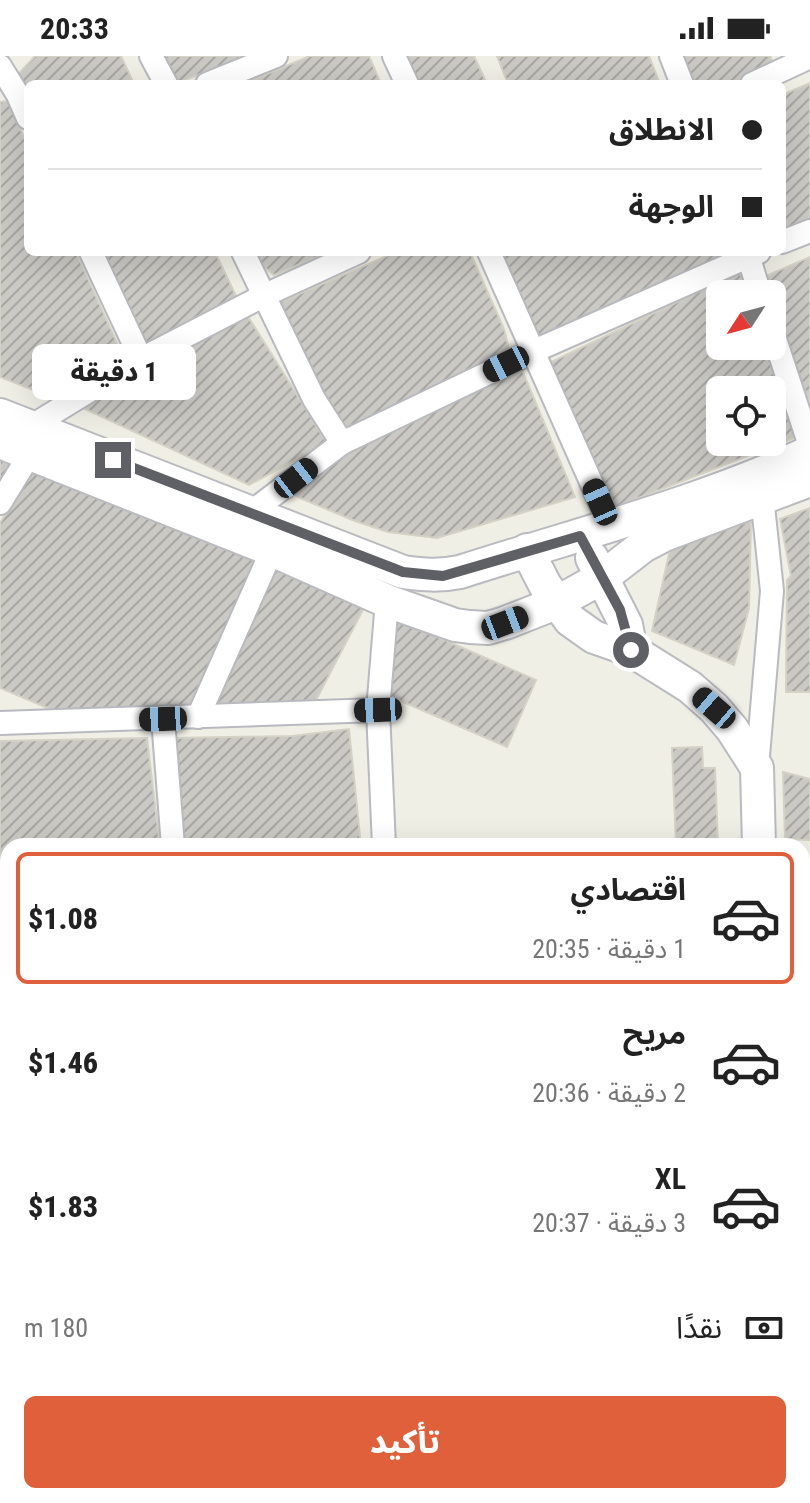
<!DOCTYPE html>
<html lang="ar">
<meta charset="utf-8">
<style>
:root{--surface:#fff;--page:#f6f6f6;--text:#222;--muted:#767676;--line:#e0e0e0;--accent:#e0603b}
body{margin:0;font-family:"Roboto Condensed","Noto Sans Arabic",sans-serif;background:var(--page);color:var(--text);direction:rtl;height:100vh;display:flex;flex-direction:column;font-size:30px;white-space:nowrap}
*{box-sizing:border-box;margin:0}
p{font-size:26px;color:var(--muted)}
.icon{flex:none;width:44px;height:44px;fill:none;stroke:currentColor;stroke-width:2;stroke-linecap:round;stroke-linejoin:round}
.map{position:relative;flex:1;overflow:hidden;direction:ltr}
.panel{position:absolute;left:0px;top:782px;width:810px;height:666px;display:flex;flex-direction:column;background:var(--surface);border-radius:24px 24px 0 0;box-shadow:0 8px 32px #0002;direction:rtl}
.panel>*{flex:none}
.banner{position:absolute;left:24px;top:24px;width:762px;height:176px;border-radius:12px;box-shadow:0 8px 32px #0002;direction:rtl;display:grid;align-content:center;height:176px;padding:0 24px;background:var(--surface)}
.needle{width:52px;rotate:234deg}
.fabs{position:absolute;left:706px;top:224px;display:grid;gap:16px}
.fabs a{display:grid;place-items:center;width:80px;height:80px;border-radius:12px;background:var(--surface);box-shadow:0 8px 32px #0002;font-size:40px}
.end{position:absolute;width:36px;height:36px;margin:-18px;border:10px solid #5e6066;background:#fff;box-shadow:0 0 0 4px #fff}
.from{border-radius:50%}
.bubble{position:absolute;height:56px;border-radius:12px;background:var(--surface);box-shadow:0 8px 32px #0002;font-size:26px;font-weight:800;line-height:56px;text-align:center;direction:rtl}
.car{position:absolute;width:24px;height:48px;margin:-24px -12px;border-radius:10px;box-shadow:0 0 6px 2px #0007;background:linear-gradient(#222 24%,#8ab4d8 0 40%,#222 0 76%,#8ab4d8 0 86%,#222 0)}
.banner b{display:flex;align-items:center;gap:28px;height:76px;font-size:30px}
.banner b+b{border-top:2px solid var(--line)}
.banner i{width:20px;height:20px;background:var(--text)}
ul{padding:14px 0 0;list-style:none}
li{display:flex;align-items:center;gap:24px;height:132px;margin:0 16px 12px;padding:0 8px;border:4px solid transparent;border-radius:12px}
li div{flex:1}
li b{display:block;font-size:30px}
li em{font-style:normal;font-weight:800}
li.current{border-color:var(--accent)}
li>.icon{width:72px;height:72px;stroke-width:1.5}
.pay{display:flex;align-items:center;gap:20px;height:88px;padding:0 24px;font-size:30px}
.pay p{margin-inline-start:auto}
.action{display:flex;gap:16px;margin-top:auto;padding:16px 24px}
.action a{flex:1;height:92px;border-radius:12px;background:var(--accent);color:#fff;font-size:32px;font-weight:800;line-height:92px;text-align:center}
.status{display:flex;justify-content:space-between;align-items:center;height:56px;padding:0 40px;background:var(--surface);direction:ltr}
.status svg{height:22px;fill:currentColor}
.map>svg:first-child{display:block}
.building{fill:url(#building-hatch);stroke:#d4d1c5;stroke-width:2;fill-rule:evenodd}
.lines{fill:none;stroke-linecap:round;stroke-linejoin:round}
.street-casing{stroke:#b8babf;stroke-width:26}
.secondary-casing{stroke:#babbc1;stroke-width:36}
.street{stroke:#fff;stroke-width:22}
.secondary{stroke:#fff;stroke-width:32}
.route{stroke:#5e6066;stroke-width:10}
</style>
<div class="status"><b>20:33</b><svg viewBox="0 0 49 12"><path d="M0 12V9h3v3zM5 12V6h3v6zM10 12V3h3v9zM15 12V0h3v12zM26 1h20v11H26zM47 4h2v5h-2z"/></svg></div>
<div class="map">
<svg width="810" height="1447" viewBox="0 0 810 1447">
<defs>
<pattern id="building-hatch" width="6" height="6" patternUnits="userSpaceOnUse" patternTransform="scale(2)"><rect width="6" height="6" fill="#cbc9c4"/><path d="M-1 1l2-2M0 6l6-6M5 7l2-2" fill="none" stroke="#a8a7a3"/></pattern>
</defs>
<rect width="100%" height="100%" fill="#efefe6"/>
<g class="building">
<polygon points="35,0 121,0 134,28 28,28 28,51 14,23"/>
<polygon points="162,0 247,0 177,27"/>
<polygon points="310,0 369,0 381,28 243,28"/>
<polygon points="398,0 474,0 487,28 411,28"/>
<polygon points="497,0 649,0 660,28 508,28"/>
<polygon points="675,0 770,0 775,11 735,28 687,28"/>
<polygon points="810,27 810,166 782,179 782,39"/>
<polygon points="8,45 28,90 28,196 76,196 121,296 47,335 33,334 0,321 0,46"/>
<polygon points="98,196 215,196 237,242 142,292"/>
<polygon points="255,196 329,196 274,219 260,208"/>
<polygon points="396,196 470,196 504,273 512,304 340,380 278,247"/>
<polygon points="497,196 727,196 728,198 536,288"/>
<polygon points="810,201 810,347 772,250 772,238 767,238 761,222"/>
<path d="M740,216L748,238H720V290H766L797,381L615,451L549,307ZM720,334H772V386H720Z"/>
<polygon points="247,259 327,387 249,429 72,347"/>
<polygon points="520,309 575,441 437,482 388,476 355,465 300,442 281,430"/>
<polygon points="0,399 15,405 0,430"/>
<polygon points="34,413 245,497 253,504 256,513 187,658 57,656 0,632 0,467"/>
<polygon points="810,452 810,636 786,636 787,524 791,520 780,463"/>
<polygon points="751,465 749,552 734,609 652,575 671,489"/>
<polygon points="275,508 367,546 313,650 208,654"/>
<polygon points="399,564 536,624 507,691 387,639 386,573"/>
<polygon points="349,673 361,790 184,790 175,682 292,680"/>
<polygon points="147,682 160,790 8,790 8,920 0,920 0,685"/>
<polygon points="702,691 703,712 715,712 718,790 676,790 672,692"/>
<polygon points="783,716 810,723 810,784 785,783"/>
<rect x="802" y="808" width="8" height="39"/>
<polygon points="804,964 810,964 810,1039 807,1039"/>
<rect x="0" y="966" width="2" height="63"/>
<rect x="802" y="1121" width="8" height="21"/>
<polygon points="802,1147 804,1153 810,1153 810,1174 802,1174"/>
<polygon points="0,1317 2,1317 4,1410 0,1410"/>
<polygon points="802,1329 810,1329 810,1447 799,1447 799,1440 802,1440"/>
<polygon points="37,1440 39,1444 56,1444 57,1447 0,1447 0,1443"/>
<polygon points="145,1440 364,1440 363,1447 145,1447"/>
<polygon points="560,1440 560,1447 385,1447 385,1442"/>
<rect x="583" y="1440" width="147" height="7"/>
</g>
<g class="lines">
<defs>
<g id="street">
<polyline points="151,0 166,28"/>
<polyline points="394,0 407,28"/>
<polyline points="671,0 682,28"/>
<polyline points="0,10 18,39 28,62"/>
<polyline points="207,28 276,0"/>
<polyline points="752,28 810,1"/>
<polyline points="782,186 810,175"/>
<polyline points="243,196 314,343 342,387"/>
<polyline points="489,196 611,471"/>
<polyline points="747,196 760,238"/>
<polyline points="772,274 810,390"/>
<polyline points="141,303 263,240 359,196"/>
<polyline points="30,371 141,303 91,196"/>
<polyline points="0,447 30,398"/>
<polyline points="250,457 342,387 534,295 759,196"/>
<polyline points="378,654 384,790"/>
<polyline points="198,661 272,494"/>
<polyline points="163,663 173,790"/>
<polyline points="0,667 378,654 387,545"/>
<polyline points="757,712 772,535 762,440"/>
<polyline points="0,932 8,932"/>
<polyline points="802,947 810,946"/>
<polyline points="7,1031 8,1049"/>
<polyline points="802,1245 810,1244"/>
<polyline points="0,1416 8,1416"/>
<polyline points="134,1440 134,1447"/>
<polyline points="376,1440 376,1447"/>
<polyline points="573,1447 573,1440"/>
</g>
<g id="secondary">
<path d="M0,359L403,516C424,519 440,520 460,516C578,478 698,448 810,396"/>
<polyline points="0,386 272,494 387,545 455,569 470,571 488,572 505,567 556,547 603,521 643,490 664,479 810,424"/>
<polyline points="527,494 545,529 570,564 594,581 631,594 690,631 714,652 732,673 757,712 759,790"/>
<polyline points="592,502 626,569 631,594"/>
<polyline points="772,1440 772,1447"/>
</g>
</defs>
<use href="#street" class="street-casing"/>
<use href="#secondary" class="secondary-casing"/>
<use href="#street" class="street"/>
<use href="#secondary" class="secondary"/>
</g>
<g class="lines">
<polyline class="route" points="113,404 403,516 443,520 580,480 620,554 631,594"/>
</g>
</svg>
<div class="fabs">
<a><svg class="needle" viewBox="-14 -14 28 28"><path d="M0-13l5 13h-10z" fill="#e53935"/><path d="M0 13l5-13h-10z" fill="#767676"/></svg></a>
<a><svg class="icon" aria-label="locate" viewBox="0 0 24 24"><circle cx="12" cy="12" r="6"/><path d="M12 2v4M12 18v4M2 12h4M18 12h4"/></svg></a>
</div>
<i class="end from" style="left:631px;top:594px"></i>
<i class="end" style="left:113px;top:404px"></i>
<div class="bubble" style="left:32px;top:288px;width:164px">1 دقيقة</div>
<i class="car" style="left:506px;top:308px;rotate:244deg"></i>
<i class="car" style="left:296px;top:422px;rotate:52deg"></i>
<i class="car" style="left:600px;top:446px;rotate:336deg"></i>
<i class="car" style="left:505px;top:567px;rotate:69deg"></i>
<i class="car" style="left:714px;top:652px;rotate:311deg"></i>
<i class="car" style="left:378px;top:654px;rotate:268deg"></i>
<i class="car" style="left:163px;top:663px;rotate:268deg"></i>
<div class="banner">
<b><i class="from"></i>الانطلاق</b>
<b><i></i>الوجهة</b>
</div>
<section class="panel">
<ul>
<li class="current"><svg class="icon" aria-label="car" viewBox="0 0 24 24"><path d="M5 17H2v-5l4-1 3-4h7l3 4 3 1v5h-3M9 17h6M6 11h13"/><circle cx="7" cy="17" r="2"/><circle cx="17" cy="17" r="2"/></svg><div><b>اقتصادي</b><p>1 دقيقة · 20:35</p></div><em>$1.08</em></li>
<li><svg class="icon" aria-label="car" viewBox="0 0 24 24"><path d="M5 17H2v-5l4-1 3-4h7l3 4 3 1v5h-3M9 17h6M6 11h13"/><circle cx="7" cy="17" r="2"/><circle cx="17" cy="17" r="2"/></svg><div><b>مريح</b><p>2 دقيقة · 20:36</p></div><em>$1.46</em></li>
<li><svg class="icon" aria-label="car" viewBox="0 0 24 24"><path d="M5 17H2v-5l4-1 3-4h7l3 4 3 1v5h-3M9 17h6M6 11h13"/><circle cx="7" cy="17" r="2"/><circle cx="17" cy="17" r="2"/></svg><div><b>XL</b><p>3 دقيقة · 20:37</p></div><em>$1.83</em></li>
</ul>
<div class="pay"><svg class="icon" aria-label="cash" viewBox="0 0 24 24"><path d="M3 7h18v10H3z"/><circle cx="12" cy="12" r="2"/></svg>نقدًا<p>180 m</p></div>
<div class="action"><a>تأكيد</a></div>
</section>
</div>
